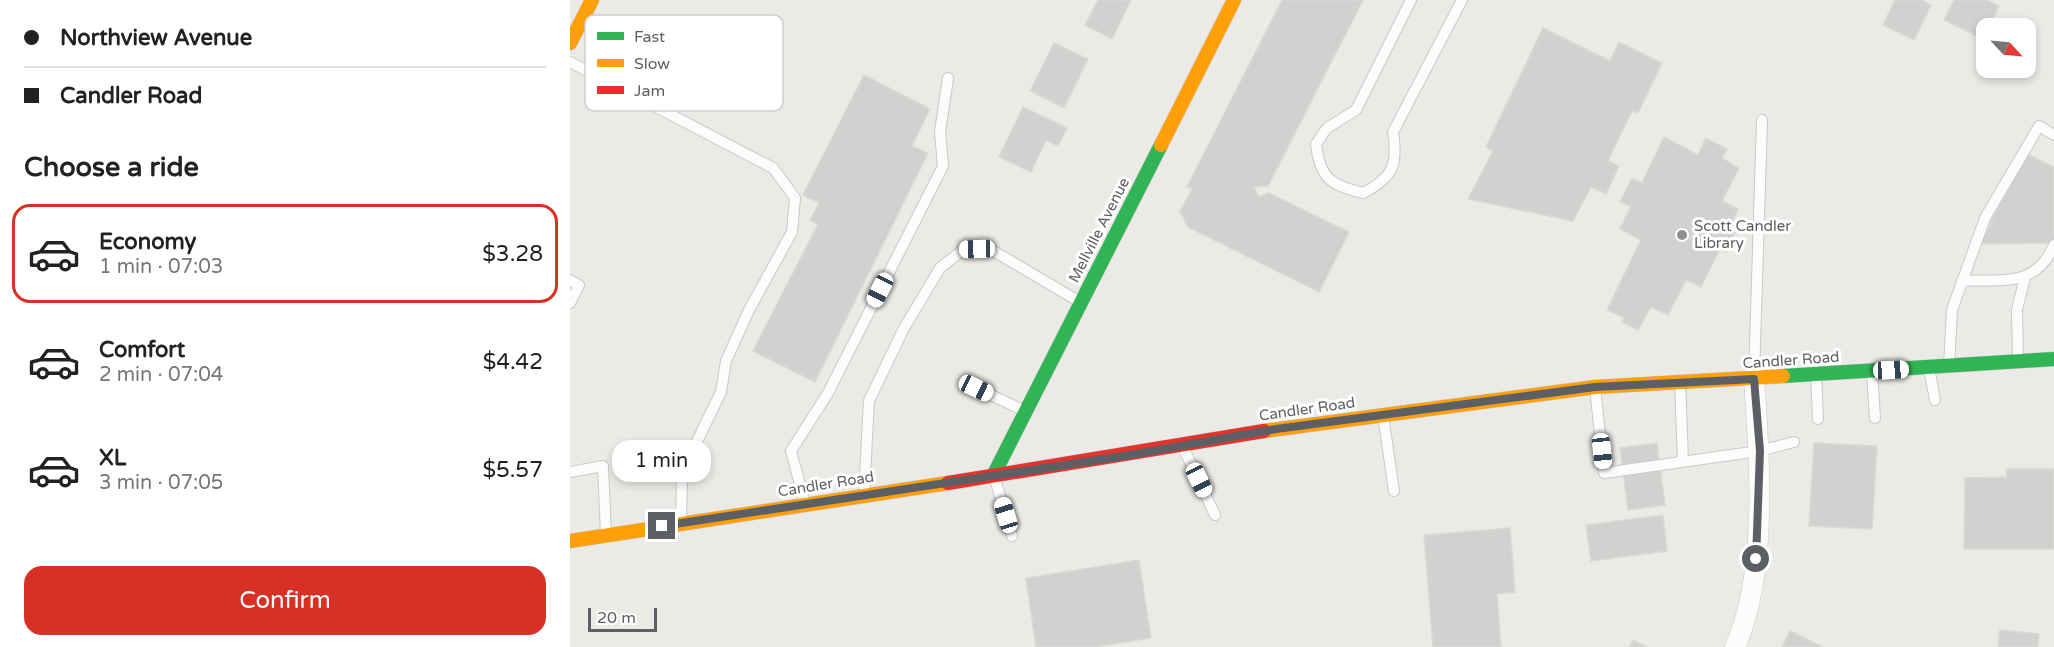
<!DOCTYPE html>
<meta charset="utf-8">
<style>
:root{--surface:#fff;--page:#f2f2f2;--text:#222;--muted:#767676;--line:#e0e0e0;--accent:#d93025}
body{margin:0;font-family:"Varela Round",sans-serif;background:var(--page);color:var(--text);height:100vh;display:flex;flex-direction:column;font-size:22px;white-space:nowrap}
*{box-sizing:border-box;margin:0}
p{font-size:20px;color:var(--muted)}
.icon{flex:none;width:33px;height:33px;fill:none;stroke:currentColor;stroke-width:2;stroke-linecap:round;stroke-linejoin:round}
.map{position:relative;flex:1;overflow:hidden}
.sheet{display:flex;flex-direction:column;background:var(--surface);width:570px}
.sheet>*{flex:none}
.top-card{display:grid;align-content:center;height:132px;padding:0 24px;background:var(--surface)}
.needle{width:39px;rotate:116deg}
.tools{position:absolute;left:1406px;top:18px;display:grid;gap:12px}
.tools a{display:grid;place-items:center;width:60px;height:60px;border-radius:12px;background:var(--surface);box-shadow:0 3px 9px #0003;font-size:30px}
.scale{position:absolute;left:18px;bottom:15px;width:69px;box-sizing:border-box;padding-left:6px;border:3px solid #5c6064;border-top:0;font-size:16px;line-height:21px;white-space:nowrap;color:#5c6064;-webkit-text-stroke:4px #fff;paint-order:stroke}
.end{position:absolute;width:27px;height:27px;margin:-14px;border:8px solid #5c6064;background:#fff;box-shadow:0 0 0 3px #fff}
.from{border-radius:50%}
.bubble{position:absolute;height:42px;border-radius:18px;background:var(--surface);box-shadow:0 3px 9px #0003;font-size:20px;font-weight:600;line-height:42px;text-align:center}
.car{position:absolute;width:18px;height:36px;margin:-18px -9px;border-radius:8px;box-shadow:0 0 4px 2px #0007;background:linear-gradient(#fff 24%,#345 0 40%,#fff 0 76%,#345 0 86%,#fff 0)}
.top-card b{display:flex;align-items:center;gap:21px;height:57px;font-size:22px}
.top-card b+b{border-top:2px solid var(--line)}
.top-card i{width:15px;height:15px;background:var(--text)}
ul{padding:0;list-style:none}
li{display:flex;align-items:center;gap:18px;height:99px;margin:0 12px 9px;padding:0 12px;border:3px solid transparent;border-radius:18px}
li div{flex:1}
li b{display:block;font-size:22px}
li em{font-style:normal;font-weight:600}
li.selected{border-color:var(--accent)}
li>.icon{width:54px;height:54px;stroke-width:1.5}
h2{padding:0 24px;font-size:27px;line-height:72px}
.action{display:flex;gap:12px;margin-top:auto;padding:12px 24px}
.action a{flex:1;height:69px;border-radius:18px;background:var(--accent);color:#fff;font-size:24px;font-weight:600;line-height:69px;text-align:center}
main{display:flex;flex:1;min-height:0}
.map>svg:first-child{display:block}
.building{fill:#d3d1cf;stroke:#dbd9d6;stroke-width:1.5}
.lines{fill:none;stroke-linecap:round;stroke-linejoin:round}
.lane-casing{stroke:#c8c9c8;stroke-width:12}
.street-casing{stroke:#c8c9c8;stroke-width:21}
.fast-casing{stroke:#c8c8c8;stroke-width:15}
.slow-casing{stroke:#c8c8c8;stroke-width:15}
.jam-casing{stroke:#c8c8c8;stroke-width:15}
.lane{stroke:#fcfcfb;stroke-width:10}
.street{stroke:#fcfcfb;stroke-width:20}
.fast{stroke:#30b455;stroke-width:14}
.slow{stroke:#ff9f0a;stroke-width:14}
.jam{stroke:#e5322d;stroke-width:14}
.route{stroke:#5c6064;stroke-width:8}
.poi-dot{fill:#8e9092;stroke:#fff;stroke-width:2}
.labels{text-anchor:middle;stroke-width:6;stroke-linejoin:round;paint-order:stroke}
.poi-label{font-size:15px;fill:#5c6064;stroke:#fff;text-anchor:start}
.street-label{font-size:15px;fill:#5c6064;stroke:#fff}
.key{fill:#fff;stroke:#cecfd0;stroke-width:1.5}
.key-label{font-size:16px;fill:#5c6064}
</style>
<main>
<section class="sheet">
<div class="top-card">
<b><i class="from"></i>Northview Avenue</b>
<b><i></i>Candler Road</b>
</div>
<h2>Choose a ride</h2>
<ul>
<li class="selected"><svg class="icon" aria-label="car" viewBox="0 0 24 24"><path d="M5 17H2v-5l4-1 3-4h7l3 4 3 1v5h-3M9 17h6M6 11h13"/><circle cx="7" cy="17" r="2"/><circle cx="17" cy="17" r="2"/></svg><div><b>Economy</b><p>1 min · 07:03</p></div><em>$3.28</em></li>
<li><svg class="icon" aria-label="car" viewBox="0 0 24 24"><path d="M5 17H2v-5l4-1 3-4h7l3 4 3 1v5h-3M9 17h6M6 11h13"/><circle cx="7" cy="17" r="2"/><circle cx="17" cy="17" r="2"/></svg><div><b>Comfort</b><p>2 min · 07:04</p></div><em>$4.42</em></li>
<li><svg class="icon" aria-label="car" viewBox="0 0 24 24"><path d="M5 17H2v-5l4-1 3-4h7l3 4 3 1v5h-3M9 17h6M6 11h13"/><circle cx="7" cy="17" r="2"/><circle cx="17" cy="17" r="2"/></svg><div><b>XL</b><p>3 min · 07:05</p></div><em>$5.57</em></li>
</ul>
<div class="action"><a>Confirm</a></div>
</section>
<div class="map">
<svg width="1484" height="647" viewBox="0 0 1484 647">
<rect width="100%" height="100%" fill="#eceae6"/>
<g class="building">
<polygon points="528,0 561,0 542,39 515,25"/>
<polygon points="712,0 793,0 698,186 684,187 689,197 699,193 779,232 749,292 618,227 610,211 623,188 617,187"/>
<polygon points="1325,0 1352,0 1361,5 1344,40 1313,25"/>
<polygon points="1384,0 1417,0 1429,6 1413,39 1374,20"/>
<polygon points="973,28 1040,61 1049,42 1092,63 1068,113 1062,111 1038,161 1049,166 1036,194 1021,187 1003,221 898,199 923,151 916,147"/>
<polygon points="484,43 518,59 494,108 460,91"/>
<polygon points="294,75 360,109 342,146 358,153 245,382 183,351 248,224 240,220 249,203 233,195"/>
<polygon points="453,107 497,128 488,146 476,140 461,172 429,157"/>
<polygon points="1094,137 1128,155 1136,138 1157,149 1152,158 1169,168 1152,201 1168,209 1160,227 1166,230 1156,252 1150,249 1131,287 1116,280 1098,315 1081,307 1068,330 1052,322 1054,318 1037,310 1071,240 1050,229 1061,206 1050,202 1062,178 1072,183"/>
<polygon points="1453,152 1484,167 1484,243 1411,244"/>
<polygon points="1087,443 1095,505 1058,510 1050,448"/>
<polygon points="1244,443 1307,446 1302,529 1239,526"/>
<polygon points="1436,469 1484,469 1484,549 1394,549 1395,478 1437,477"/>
<polygon points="1093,515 1097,551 1021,561 1016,525"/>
<polygon points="940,528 945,592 927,594 931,647 863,647 854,535"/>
<polygon points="569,560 581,638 524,647 466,647 456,578"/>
<polygon points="1430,630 1469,634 1468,647 1428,647"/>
<polygon points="1220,631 1253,647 1212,647"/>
<polygon points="1063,640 1077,647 1059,647"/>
</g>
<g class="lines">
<defs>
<g id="lane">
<path d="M841,0L786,110L757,128L746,144C750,179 761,185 793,193C824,177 828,164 823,132L892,0"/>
<polyline points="0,62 203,168 225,198 222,232 179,310 156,361 151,392 112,472 111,523"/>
<polyline points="0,280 9,285 0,303"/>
<path d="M1392,281C1432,279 1466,288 1484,245"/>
<polyline points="1448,361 1447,309 1455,278"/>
<polyline points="1379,366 1382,310 1415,218 1469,126 1484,135"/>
<polyline points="1359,368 1365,400"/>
<polyline points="1302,371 1305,418"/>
<polyline points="1246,375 1248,419"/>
<polyline points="1184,377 1192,120"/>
<polyline points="1110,383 1113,460"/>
<polyline points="1025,387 1034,473 1189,451 1224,442"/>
<polyline points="406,388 455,411"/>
<polyline points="813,415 824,491"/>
<polyline points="613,447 645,515"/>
<polyline points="0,472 33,466 36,535"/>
<polyline points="424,476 442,536"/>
<polyline points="294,494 299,401 333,330 370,268 394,249 420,249 510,302"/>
<polyline points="235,503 221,451 258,393 373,166 370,132 378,78"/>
</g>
<path id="street" d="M1165,647C1198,574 1190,458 1184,379"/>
<g id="fast">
<polyline points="1213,376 1484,359"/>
<polyline points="424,474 591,145"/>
</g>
<g id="slow">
<polyline points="0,43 22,0"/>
<polyline points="591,145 664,0"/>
<polyline points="694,431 1025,387 1213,376"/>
<polyline points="0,541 378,483"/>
</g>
<polyline id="jam" points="378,483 694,431"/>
</defs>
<use href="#lane" class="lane-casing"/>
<use href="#street" class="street-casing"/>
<use href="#fast" class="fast-casing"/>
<use href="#slow" class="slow-casing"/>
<use href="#jam" class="jam-casing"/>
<use href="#lane" class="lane"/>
<use href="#street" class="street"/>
<use href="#fast" class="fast"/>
<use href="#slow" class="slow"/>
<use href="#jam" class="jam"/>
</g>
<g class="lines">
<polyline class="route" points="92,526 554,456 706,429 1025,387 1184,379 1190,451 1186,559"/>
</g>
<circle class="poi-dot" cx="1112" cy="235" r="6"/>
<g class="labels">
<g class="poi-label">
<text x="1124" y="231">Scott Candler<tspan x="1124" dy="17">Library</tspan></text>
</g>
<g class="street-label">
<text transform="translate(529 230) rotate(-63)" y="5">Mellville Avenue</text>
<text transform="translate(1221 360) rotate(-4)" y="5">Candler Road</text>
<text transform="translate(737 409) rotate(-8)" y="5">Candler Road</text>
<text transform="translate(256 484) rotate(-9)" y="5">Candler Road</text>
</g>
</g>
<rect x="15" y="15" width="198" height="96" rx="9" class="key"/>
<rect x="27" y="32" width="27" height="8" fill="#30b455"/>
<rect x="27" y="59" width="27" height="8" fill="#ff9f0a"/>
<rect x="27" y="86" width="27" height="8" fill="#e5322d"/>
<g class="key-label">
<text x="64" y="42">Fast</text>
<text x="64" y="69">Slow</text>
<text x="64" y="96">Jam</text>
</g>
</svg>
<div class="tools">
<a><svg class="needle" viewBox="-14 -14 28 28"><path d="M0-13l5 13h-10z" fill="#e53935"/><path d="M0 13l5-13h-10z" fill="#767676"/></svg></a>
</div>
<div class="scale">20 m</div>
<i class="end from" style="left:1186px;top:559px"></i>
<i class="end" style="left:92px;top:526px"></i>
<div class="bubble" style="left:42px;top:440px;width:99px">1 min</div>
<i class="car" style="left:407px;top:249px;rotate:269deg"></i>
<i class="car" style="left:310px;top:290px;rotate:207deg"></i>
<i class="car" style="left:1321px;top:370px;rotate:87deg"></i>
<i class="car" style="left:406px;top:388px;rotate:115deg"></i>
<i class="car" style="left:1032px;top:451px;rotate:174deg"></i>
<i class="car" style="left:629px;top:480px;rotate:154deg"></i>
<i class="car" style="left:436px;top:515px;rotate:343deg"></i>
</div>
</main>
